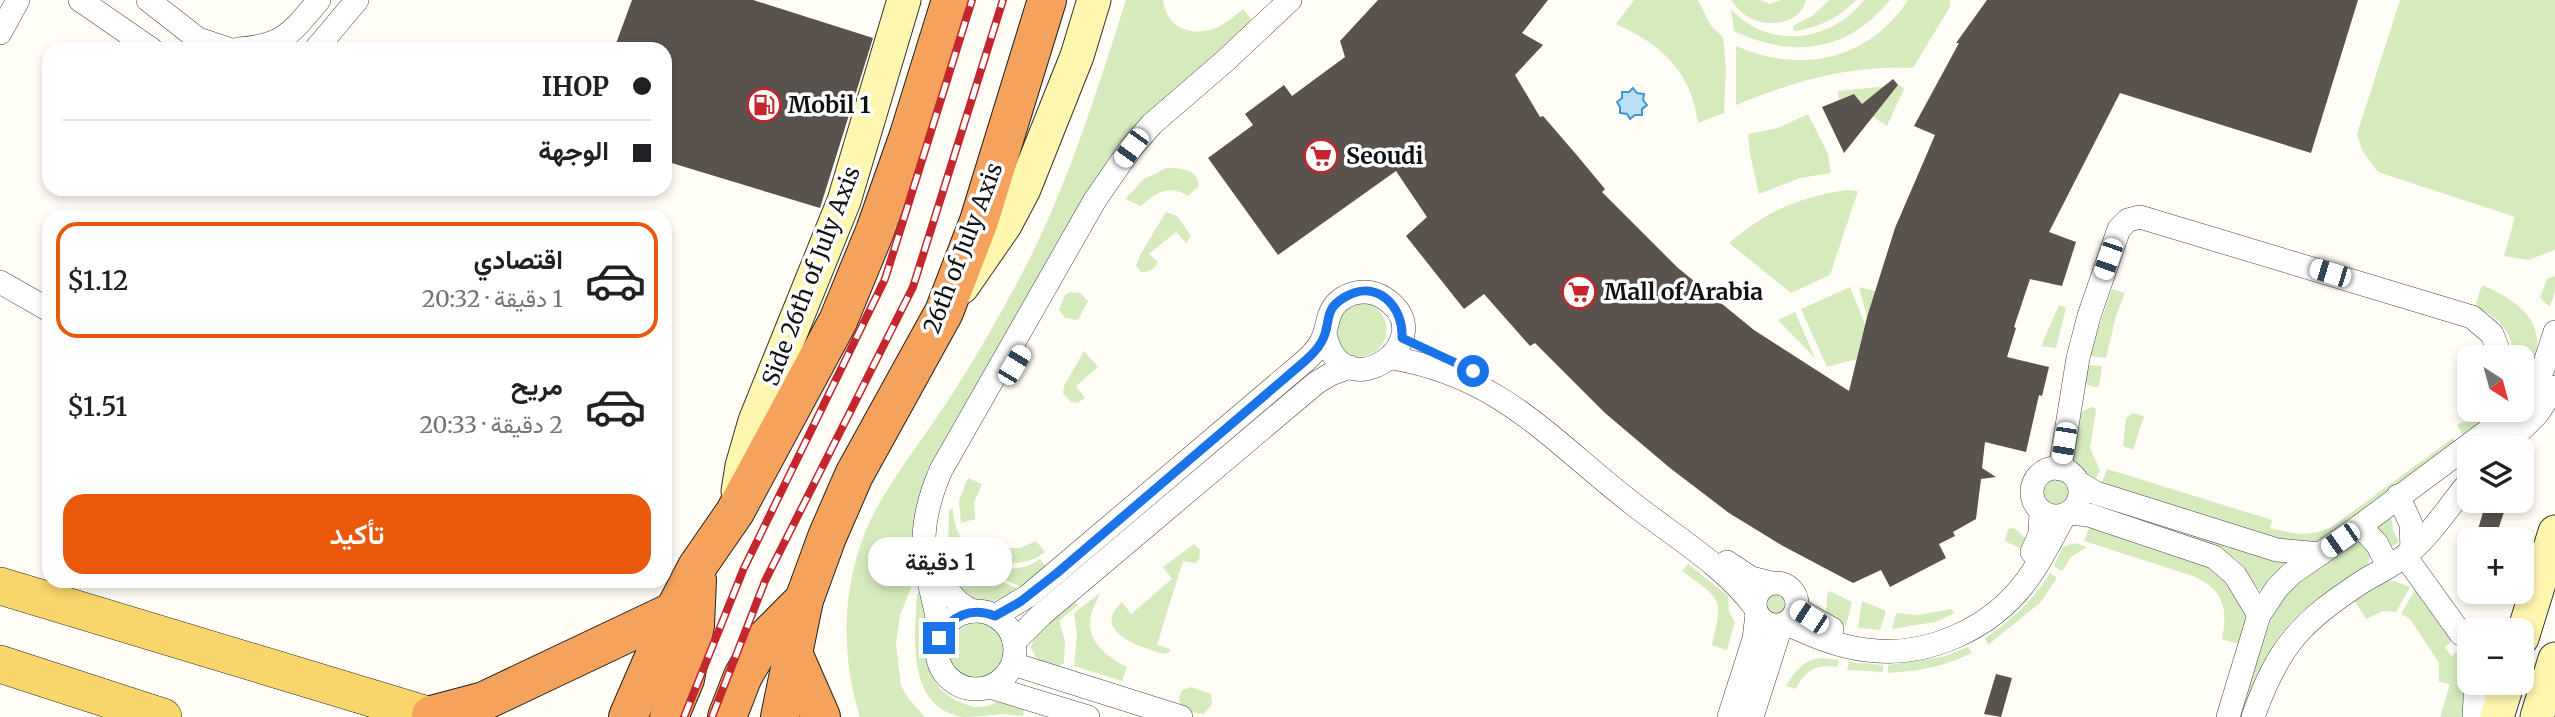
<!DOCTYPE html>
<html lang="ar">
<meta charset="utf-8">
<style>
:root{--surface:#fff;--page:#f2f2f2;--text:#202124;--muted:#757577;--line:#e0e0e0;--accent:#ea580c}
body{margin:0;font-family:Merriweather,Vazirmatn,serif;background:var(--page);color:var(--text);direction:rtl;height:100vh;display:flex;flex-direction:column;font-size:26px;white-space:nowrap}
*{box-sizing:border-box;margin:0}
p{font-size:23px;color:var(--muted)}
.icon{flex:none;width:38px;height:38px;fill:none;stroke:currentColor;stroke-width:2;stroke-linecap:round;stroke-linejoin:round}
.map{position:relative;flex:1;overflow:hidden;direction:ltr}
.drawer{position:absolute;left:42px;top:210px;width:630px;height:378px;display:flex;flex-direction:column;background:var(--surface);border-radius:21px;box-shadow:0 4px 10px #0003;direction:rtl}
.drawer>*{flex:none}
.top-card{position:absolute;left:42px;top:42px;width:630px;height:154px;border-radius:21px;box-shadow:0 4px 10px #0003;direction:rtl;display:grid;align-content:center;height:154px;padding:0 21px;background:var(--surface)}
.needle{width:46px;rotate:144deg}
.buttons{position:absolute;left:2457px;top:345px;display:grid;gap:14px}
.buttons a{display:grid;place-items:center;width:77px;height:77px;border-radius:14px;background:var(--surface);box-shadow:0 4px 10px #0003;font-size:35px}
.end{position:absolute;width:32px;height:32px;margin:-16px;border:9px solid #1a73e8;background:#fff;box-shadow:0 0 0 4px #fff}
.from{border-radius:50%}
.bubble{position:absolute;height:49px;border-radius:21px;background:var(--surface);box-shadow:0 4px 10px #0003;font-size:23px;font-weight:600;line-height:49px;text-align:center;direction:rtl}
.car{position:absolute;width:21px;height:42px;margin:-21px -10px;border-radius:9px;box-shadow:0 0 5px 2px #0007;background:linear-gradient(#fff 24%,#345 0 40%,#fff 0 76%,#345 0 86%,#fff 0)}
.top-card b{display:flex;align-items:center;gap:24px;height:66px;font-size:26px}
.top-card b+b{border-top:2px solid var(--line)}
.top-card i{width:18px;height:18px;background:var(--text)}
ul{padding:12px 0 0;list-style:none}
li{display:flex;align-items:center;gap:21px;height:116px;margin:0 14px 10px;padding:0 7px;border:4px solid transparent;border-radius:21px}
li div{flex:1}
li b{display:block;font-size:26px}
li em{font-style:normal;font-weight:600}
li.on{border-color:var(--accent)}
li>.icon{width:63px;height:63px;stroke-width:1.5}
.button{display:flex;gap:14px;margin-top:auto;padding:14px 21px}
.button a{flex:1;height:80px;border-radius:21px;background:var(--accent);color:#fff;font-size:28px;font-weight:600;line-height:80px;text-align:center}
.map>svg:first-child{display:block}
.green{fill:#d5ebbd}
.water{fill:#b9e0f7;stroke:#3f96cf;stroke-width:2}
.building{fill:#5a524d}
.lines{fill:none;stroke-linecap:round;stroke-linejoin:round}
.street-casing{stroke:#444;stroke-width:24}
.secondary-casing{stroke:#333;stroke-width:35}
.primary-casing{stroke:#222;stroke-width:38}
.highway-casing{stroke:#222;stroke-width:40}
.street{stroke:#fff;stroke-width:23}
.secondary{stroke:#fff6b0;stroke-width:33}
.primary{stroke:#f9d66b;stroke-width:37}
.highway{stroke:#f5a25d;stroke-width:38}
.rail-casing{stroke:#c4262e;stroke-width:8}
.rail{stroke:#fff;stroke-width:5;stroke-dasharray:16;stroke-linecap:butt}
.route{stroke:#1a73e8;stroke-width:9}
.labels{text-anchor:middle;stroke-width:7;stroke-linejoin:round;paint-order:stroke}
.poi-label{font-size:23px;font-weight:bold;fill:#111;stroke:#fff;text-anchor:start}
.street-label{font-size:23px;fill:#111;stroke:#fff}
</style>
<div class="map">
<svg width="2555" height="717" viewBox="0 0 2555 717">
<rect width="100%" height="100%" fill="#fffdf5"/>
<g class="green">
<path d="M1126,0H1163C1167,33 1200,39 1225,23C1231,19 1237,14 1243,9L1252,20L1282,0L1155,108L928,469L915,517L919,568L900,615L896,644L901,686L909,699L925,717H860C837,645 843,562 883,497C904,462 929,430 951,396C980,351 1006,305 1030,258C1071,175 1098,88 1126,0Z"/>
<path d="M1634,0H1698L1711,26L1723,37L1726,68L1724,113L1698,123C1691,71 1662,45 1616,24Z"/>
<path d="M1731,0H1760L1770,4L1781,0H1806C1800,25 1767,28 1748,17C1741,13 1736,6 1731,0Z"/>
<path d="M1830,0H1856C1839,18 1821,26 1797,31L1793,30V26L1812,16Z"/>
<path d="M1864,0H1890C1848,52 1793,59 1734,31L1731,9C1768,50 1831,43 1864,0Z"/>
<path d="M1908,0H1950V7L1913,68C1845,66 1799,80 1736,105V46C1801,74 1868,61 1908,0Z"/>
<polygon points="2400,0 2555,0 2555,249 2552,251 2528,260 2504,256 2515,217 2378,172 2362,150 2357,134"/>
<polygon points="1899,85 1904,89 1887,126 1872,116 1875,94 1862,104 1854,94 1839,100 1838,91"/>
<polygon points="1808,114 1828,154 1831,173 1800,178 1759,194 1750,154 1748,134 1778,128"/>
<path d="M1167,168C1182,168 1198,169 1199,186L1188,196C1170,184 1156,192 1141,206L1125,199L1144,179Z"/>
<path d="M1846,190L1858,191L1830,275L1791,293L1729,243C1767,211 1797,198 1846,190Z"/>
<path d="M1166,212L1177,216L1191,236L1186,243L1176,232L1149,254L1158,262C1155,269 1148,273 1141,272L1136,266L1140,255Z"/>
<polygon points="2555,276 2555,291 2550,307 2540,298 2547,279"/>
<path d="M2482,285C2514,299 2546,318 2535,359C2533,369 2526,380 2522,390V357H2513C2513,330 2497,317 2475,306Z"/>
<polygon points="1850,287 1865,324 1857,359 1827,367 1801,309"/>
<polygon points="1859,287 1875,291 1867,317"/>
<polygon points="2112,289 2125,293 2116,316 2106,358 2089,356"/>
<polygon points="1070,292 1080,293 1088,301 1078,320 1065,318 1059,310 1064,296"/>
<path d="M1366,302C1405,319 1383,370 1344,353L1332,322L1341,308Z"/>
<polygon points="2059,305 2066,308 2056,348 2041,346"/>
<polygon points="1795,312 1815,358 1778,320"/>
<polygon points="1084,351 1098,367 1076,386 1085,398 1077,403 1071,402 1063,393 1064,386"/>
<path d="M2085,365L2102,366L2099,387C2082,388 2083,378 2085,365Z"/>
<polygon points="2091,407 2095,408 2096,411 2090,448 2100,470 2094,482 2078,472 2073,464 2079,413"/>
<polygon points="2484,410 2499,410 2463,435 2457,425 2462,422 2465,423"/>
<polygon points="2133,413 2144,416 2133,450 2123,446 2126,418"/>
<path d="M2453,438L2455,442L2333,532L2315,542L2287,543L2101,485L2107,469L2272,520L2270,528C2293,534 2310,538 2333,526Z"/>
<polygon points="968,478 982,484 974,502 975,519 961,523 959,500"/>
<circle cx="2057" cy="494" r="14"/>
<polygon points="2087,502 2265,555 2285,562 2262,590 2258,589 2244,567 2235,558 2220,549 2086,506"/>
<path d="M949,509H953C953,551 1003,586 1040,559L1046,567L1023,588C994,573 983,572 952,580L948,554Z"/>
<polygon points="2391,515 2393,530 2399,542 2391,547 2375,525"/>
<path d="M2090,525L2217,567L2247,616L2242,645L2222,639C2228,608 2224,590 2193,576L2084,541Z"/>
<polygon points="2014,528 2028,540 2023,550 2005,541 2008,529"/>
<path d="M1036,541L1045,552C1032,562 1019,564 1003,563L1007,548H1020Z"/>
<path d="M2362,541L2370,552C2370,555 2370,559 2369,562C2362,576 2314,601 2300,613C2269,640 2257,679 2244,716L2239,715L2278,597L2349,543Z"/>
<polygon points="2075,543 2087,547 2071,557 2062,571 2054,566 2063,547"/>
<path d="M1194,544L1200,550L1199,560L1195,563L1183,561L1157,645L1170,649V652L1164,654C1143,648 1089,632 1122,602L1131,614L1172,579L1163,567Z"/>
<path d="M1688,564L1728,596L1729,612L1735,622L1727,650L1712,645C1724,597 1721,600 1682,571Z"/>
<path d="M2050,573L2057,578L2040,603L1988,645L1985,638C2011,620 2033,601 2050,573Z"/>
<path d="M976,577L997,579L1018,589C988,607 980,607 953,585Z"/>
<polygon points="2384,581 2394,581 2410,587 2396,612 2383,611 2366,619 2353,598"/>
<path d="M2415,590L2454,639L2445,647L2451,656L2463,648C2475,668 2471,696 2462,717H2440L2450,684L2439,682V663L2410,619L2401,614Z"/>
<polygon points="1830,591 1852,602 1846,626 1826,618 1827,594"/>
<circle cx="1774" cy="605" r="13"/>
<path d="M917,593L924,595L930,639L928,663L935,681L942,691L955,700L973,707L988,706L997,702L1025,706L1023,716C1016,716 1008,714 1001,714C989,715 976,717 963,717C905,707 915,636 917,593Z"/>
<path d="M1100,593C1098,599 1095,603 1093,609C1082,638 1104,655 1127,667L1122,681L1074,666L1077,634L1074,613Z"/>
<polygon points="1073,600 1078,605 1059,621 1065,641 1064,663 1058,667 1038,661 1031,648 1035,634"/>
<polygon points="1862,601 1886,611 1880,630 1858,628"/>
<polygon points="1951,609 1955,613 1935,622 1892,629 1896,613 1918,615"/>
<circle cx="978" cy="652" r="29"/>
<path d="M1968,647L1972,653C1942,667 1921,671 1888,673V665L1942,657Z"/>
<path d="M1822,658L1839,660L1837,667C1817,663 1804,671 1796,689L1786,686C1795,671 1803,660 1822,658Z"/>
<polygon points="1849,662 1883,665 1883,672 1847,670"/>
<path d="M1191,687L1211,694L1212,704L1204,714C1187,713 1173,707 1182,690Z"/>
</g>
<polygon class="water" points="1633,88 1637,93 1644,94 1643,100 1647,105 1642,109 1642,115 1635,115 1630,119 1627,114 1620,113 1620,107 1617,102 1622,98 1622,92 1629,92"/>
<g class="building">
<polygon points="632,0 753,0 873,38 820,208 665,161 665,49 614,49"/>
<polygon points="1378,0 1548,0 1522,33 1543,45 1515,75 1540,117 1543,116 1575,153 1605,189 1602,192 1678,268 1754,330 1849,391 1867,317 1895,228 1935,135 1914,126 1959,43 1956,43 1987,0 2358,0 2311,153 2120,93 2049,232 2076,242 2062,286 2030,279 2014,327 2016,328 2007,357 2049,367 2042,396 2039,395 2026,452 1985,442 1982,468 1996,477 1981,479 1976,519 1953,532 1955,536 1939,544 1946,558 1890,587 1881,570 1853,583 1783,546 1729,513 1670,468 1605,413 1535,343 1530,346 1484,294 1464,309 1406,236 1427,217 1396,171 1278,255 1208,158 1253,125 1245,114 1284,85 1292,96 1345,57 1340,41"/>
<polygon points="1893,79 1898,85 1844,153 1822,107 1854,94 1862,104"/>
<polygon points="2485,506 2504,512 2495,539 2475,539"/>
<polygon points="1996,674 2012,678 2001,717 1984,714"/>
</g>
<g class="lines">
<defs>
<g id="street">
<polyline points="80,0 151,49"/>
<polyline points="148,0 198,39 228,49"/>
<polyline points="0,33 18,0"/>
<path d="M238,49C284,46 292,32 319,0"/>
<polyline points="316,49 357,0"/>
<polyline points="0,282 49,310"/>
<path d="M1392,358C1504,377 1552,442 1637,507C1677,538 1724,566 1754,606"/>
<polyline points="2522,403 2543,369 2555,332"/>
<polyline points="2503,448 2537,414 2555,387"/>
<circle cx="2056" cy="492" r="24"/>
<polyline points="2060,469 2078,358 2089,316 2119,229 2128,220 2140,217 2472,317 2492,334 2501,357"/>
<polyline points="2079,483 2096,493 2277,550 2320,554"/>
<polyline points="2398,496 2411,524 2412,550"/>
<polyline points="2069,513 2089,515 2214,557 2235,575 2259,615"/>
<polyline points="2360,526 2377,544 2388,566"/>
<polyline points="2032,552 2040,534 2041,511"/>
<polyline points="2405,556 2461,634"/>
<polyline points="1727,562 1751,578 1771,583"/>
<path d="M939,566C945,588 952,602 973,611"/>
<circle cx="1776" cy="604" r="21"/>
<polyline points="1797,609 1832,629"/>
<circle cx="976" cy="650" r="39"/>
<path d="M995,616L1028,596L1305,361C1313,354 1321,345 1324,335C1329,320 1328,308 1343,298C1356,290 1372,290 1384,298C1446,337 1343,415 1325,334"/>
<path d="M1785,623C1811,635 1838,647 1867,650C1927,658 1991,629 2027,580C2042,560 2053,536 2065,515"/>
<path d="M939,638C939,614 931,595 927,572C919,537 927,502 941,470L1095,200L1131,148L1152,124L1225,61L1290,0"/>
<polyline points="1014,642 1041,615 1316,383 1331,374 1350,367"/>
<polyline points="1013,664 1181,717"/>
<polyline points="990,687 1088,717"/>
<polyline points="1729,717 1754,639 1757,614"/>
<polyline points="1752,717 1781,626"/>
<polyline points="2228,717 2259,615 2277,588 2291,574 2360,526 2516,410"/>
<path d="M2253,717C2279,644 2301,622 2365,580C2379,572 2394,565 2406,555C2431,535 2449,506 2469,482"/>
<polyline points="2474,717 2476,682"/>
</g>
<g id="secondary">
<polyline points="962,287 1005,225 1024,189 1077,56 1094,0"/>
<polyline points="738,491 742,466 755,421 844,201 904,0"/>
<polyline points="2522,638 2555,532"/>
<polyline points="2497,717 2508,682"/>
<polyline points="2537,717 2555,659"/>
</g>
<g id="primary">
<polyline points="0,586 434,717"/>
<polyline points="0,664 163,717"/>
</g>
<g id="highway">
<polyline points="793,653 821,717"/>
<polyline points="431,715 484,701 674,611"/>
<polyline points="628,717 674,611 697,567 735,512 838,321 875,231 909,135 951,0"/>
<polyline points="669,717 685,679 695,625 697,580"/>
<polyline points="727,717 743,676 764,640 804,600"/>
<polyline points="780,717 804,600 827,537 854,475 944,312 979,221 1047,0"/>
</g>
</defs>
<use href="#street" class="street-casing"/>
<use href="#secondary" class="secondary-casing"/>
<use href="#primary" class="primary-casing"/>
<use href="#highway" class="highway-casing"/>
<use href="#street" class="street"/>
<use href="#secondary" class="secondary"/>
<use href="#primary" class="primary"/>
<use href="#highway" class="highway"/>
<defs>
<g id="rail">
<polyline points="684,717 744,568 885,279 972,0"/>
<polyline points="712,717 765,581 913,287 1003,0"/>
</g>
</defs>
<use href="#rail" class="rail-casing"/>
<use href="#rail" class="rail"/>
</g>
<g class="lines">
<path class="route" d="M939,638C951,615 971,607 995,616L1020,602L1057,573L1305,361C1313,354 1322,344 1325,334C1330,317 1326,308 1345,297C1377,278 1404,307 1402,338L1473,371"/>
</g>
<defs>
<symbol id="fuel-ring" viewBox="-11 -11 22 22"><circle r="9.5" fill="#fff" stroke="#c4262e" stroke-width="1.5"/><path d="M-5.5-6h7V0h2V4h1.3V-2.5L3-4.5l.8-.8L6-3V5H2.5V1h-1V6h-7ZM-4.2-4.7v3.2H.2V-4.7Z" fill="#c4262e"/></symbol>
<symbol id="supermarket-ring" viewBox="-11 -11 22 22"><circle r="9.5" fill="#fff" stroke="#c4262e" stroke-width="1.5"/><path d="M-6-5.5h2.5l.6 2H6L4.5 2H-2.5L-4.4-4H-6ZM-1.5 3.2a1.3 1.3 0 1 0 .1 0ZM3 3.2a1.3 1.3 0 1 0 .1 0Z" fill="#c4262e"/></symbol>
</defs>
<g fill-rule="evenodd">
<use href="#fuel-ring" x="745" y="86" width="38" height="38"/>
<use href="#supermarket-ring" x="1302" y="137" width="38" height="38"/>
<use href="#supermarket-ring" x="1560" y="273" width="38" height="38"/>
</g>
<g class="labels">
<g class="poi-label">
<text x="788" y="113">Mobil 1</text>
<text x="1346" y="164">Seoudi</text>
<text x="1604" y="300">Mall of Arabia</text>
</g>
<g class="street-label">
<text transform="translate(963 248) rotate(-69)" y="8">26th of July Axis</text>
<text transform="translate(811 276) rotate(-69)" y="8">Side 26th of July Axis</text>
</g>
</g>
</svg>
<div class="buttons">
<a><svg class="needle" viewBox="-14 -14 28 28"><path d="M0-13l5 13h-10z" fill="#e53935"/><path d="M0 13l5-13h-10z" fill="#757577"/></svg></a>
<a><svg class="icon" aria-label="layers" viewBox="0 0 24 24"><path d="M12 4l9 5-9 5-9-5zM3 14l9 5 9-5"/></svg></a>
<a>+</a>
<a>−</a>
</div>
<i class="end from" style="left:1473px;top:371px"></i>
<i class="end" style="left:939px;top:638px"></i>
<div class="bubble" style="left:868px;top:537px;width:144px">1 دقيقة</div>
<i class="car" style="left:1131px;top:148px;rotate:216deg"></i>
<i class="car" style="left:2108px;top:259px;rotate:199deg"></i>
<i class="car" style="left:2330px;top:273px;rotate:287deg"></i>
<i class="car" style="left:1014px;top:365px;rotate:31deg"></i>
<i class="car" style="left:2064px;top:443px;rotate:189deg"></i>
<i class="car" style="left:2340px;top:540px;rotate:235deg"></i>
<i class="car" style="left:1809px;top:617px;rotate:303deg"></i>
<div class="top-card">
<b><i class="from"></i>IHOP</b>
<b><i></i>الوجهة</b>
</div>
<section class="drawer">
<ul>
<li class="on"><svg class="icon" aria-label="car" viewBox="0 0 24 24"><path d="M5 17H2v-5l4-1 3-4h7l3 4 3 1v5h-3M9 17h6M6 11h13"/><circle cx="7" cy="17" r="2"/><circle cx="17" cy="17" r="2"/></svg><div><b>اقتصادي</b><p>1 دقيقة · 20:32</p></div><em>$1.12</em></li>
<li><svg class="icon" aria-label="car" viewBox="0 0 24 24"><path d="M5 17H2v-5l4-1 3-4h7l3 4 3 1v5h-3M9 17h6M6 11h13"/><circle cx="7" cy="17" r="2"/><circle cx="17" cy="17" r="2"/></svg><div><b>مريح</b><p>2 دقيقة · 20:33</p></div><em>$1.51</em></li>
</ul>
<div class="button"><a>تأكيد</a></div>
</section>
</div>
